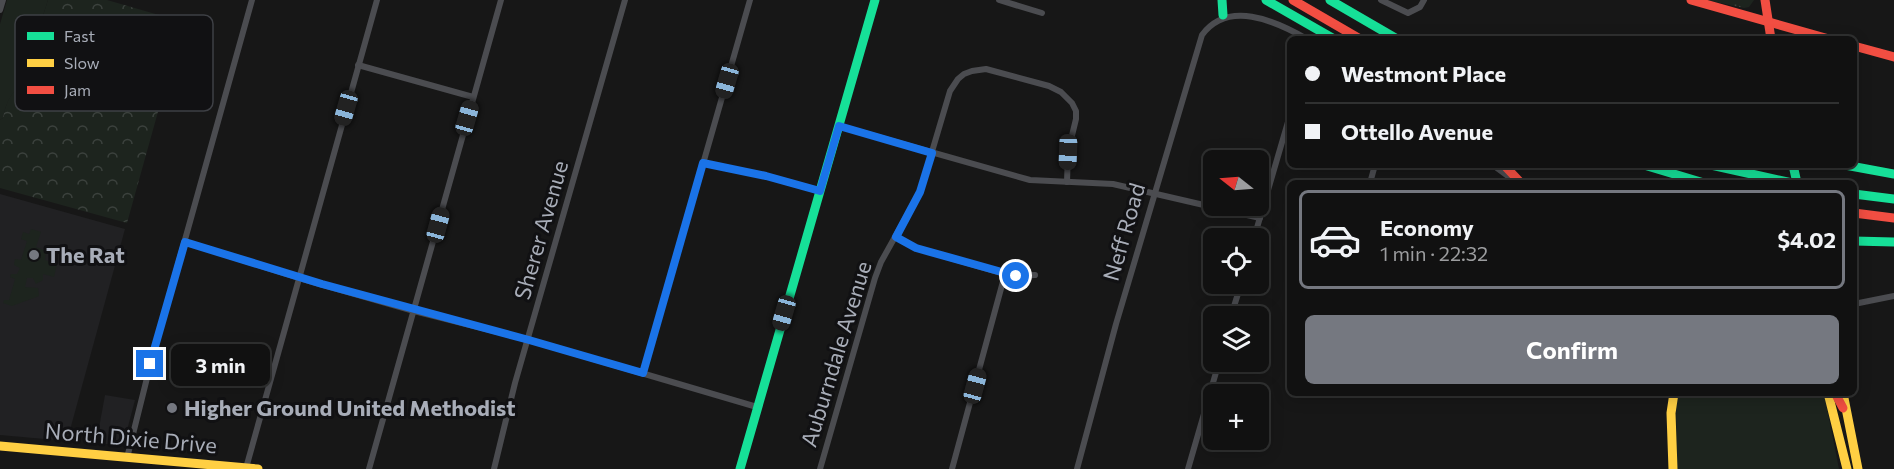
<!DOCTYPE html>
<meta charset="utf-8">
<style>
:root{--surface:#111;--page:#1a1a1a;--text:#f1f3f6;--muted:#9c9d9f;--line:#303131;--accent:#757880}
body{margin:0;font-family:Commissioner,sans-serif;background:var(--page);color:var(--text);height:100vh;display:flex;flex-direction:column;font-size:22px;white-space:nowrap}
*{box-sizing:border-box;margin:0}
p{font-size:20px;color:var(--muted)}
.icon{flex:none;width:33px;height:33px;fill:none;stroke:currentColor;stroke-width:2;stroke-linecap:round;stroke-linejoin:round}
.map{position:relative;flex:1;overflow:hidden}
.details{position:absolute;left:1287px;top:180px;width:570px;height:216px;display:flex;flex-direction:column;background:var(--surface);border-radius:9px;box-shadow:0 3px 15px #0003,0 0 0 2px var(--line)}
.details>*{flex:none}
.guide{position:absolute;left:1287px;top:36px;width:570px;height:132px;border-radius:9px;box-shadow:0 3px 15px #0003,0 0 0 2px var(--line);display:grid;align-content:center;height:132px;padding:0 18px;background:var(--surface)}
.needle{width:39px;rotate:287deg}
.buttons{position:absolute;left:1203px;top:150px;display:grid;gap:12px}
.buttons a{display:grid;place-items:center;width:66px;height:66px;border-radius:9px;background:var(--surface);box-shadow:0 3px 15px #0003,0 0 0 2px var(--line);font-size:30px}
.end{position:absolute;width:27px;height:27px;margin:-14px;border:8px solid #1a73e8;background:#fff;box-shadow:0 0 0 3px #fff}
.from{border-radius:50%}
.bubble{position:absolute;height:42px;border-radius:9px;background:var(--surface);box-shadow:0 3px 15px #0003,0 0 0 2px var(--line);font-size:20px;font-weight:700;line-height:42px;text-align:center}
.car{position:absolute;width:18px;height:36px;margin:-18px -9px;border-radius:8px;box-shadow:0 0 4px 2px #0007;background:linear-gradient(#222 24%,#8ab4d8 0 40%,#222 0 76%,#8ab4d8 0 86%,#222 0)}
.guide b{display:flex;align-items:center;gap:21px;height:57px;font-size:22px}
.guide b+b{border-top:2px solid var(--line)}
.guide i{width:15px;height:15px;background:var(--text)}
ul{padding:10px 0 0;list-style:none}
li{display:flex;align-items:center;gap:18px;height:99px;margin:0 12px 9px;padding:0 6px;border:3px solid transparent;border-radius:9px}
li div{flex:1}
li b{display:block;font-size:22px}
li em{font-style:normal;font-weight:700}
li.current{border-color:var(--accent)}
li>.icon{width:54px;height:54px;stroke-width:1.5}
.cta{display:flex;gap:12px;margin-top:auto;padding:12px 18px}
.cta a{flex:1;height:69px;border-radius:9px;background:var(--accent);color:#fff;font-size:24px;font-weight:700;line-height:69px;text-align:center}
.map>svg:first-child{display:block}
.built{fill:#212123}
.grass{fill:#1d241e}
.forest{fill:url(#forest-crowns)}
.park{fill:url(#park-tufts)}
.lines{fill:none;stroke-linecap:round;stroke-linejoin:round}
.street{stroke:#4b4c50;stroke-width:6}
.fast{stroke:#16e098;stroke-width:9}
.slow{stroke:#ffcf43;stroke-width:9}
.jam{stroke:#f24e42;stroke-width:9}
.route{stroke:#1a73e8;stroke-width:8}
.poi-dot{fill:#757880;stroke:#111113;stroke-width:2}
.labels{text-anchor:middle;stroke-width:6;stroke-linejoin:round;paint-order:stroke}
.street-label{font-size:22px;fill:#a8adb8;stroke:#111113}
.poi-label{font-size:22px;font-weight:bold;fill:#a8adb8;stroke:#111113;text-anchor:start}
.key{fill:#111113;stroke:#3e4045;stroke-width:1.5}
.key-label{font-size:16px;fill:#a8adb8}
</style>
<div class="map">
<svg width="1894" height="469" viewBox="0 0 1894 469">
<defs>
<pattern id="forest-crowns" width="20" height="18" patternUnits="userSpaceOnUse" patternTransform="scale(1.5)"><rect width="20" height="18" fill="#1d241e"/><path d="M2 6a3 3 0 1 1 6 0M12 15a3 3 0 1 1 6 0" fill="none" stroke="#3b413d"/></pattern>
<pattern id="park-tufts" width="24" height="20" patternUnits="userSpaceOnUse" patternTransform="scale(1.5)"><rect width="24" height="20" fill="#1d241e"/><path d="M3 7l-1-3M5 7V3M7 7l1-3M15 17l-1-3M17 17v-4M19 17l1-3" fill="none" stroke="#3b413d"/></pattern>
</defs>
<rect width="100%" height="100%" fill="#171717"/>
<g class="built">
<polygon points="0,194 125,229 67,441 0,435"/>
<polygon points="105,395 135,400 125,438 123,442 118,444 96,444"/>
</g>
<g class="grass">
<path d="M7,0H48L37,35L47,56L43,72C19,86 9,90 3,118L0,120V24Z"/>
<polygon points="31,229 41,232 36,247 46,251 45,260 57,264 54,277 43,274 43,280 36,284 33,278 27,278 25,287 38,288 39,296 12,306 3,303 4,300 9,300 15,279 10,277 11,274 17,274 20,268 14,265 15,259 21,260 27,241 21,239 23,232 29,234"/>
<polygon points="1678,393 1824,393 1839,469 1677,469 1676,407"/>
</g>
<path class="forest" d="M48,0H107L183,22L127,223L0,188V120L3,118C9,89 19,86 43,72L47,56L37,35Z"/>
<polygon class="park" points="1707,0 1754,0 1749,7 1744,8"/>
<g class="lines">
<g class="street">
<polyline points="999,0 1042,13"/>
<polyline points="1381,0 1408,13 1420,7 1424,0"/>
<polyline points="0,10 3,0"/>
<polyline points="358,65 473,97"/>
<polyline points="839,126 1030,180 1113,184 1260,218"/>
<polyline points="703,163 766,176 820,191"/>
<polyline points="1493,165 1512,179"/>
<polyline points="1370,183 1375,165"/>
<polyline points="896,237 916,248 1005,274 1016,276 1035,275"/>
<polyline points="1254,238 1290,115"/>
<polyline points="185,242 299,278 414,311 529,340 757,407"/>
<polyline points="1854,304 1894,296"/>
<polyline points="1231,316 1241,284"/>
<polyline points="643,373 750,0"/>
<polyline points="127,458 153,354 252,0"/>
<polyline points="246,468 377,0"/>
<polyline points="369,469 501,0"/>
<polyline points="494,469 515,383 625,0"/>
<polyline points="820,469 875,278 881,262 920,192 950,91 958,79 964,74 972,71 986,69 1049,86 1061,92 1072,103 1076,111 1076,119 1068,152 1067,182"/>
<polyline points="952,469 1005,274"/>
<path d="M1077,469L1116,324L1202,35C1228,0 1274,20 1307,39"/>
<polyline points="1188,469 1219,362"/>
</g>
<g class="fast">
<polyline points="1222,0 1223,15"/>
<polyline points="1266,0 1334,39"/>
<polyline points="1330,0 1397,39"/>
<polyline points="1644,165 1704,183"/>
<polyline points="1711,165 1792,183"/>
<polyline points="1793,165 1797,183"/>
<polyline points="1845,165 1894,174"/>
<polyline points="1854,194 1894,199"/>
<polyline points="1854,241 1894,242"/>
<polyline points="740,469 875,0"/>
</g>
<g class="slow">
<polyline points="1828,393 1847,469"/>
<polyline points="1843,393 1858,469"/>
<polyline points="0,446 258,469"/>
<polyline points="1673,469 1671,413 1674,393"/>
</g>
<g class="jam">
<polyline points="1293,0 1360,39"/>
<polyline points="1691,0 1829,39"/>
<polyline points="1765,0 1771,39"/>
<polyline points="1854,46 1894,57"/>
<polyline points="1504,165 1521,183"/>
<polyline points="1854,213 1894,218"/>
<polyline points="1835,393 1843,408"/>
</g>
</g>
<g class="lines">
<polyline class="route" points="150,364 185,242 322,284 529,340 643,373 703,163 766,176 820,191 839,126 932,153 920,192 896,237 916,248 1016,276"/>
</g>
<g class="poi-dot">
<circle cx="34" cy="255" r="6"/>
<circle cx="172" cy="408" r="6"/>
</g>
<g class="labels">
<g class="street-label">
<text transform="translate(541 230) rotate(-74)" y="8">Sherer Avenue</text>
<text transform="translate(1124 232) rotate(-74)" y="8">Neff Road</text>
<text transform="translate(836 354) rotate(-73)" y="8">Auburndale Avenue</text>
<text transform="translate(131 438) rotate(5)" y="8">North Dixie Drive</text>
</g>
<g class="poi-label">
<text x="46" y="263">The Rat</text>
<text x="184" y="416">Higher Ground United Methodist</text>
</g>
</g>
<rect x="15" y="15" width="198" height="96" rx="9" class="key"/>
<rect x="27" y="32" width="27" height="8" fill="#16e098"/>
<rect x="27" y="59" width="27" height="8" fill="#ffcf43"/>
<rect x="27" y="86" width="27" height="8" fill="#f24e42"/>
<g class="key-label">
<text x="64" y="42">Fast</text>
<text x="64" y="69">Slow</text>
<text x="64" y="96">Jam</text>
</g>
</svg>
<div class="buttons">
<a><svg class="needle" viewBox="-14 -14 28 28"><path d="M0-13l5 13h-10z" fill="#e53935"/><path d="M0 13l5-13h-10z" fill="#9c9d9f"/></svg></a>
<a><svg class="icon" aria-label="locate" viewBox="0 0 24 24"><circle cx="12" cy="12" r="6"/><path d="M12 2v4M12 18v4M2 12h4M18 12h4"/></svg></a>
<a><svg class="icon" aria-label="layers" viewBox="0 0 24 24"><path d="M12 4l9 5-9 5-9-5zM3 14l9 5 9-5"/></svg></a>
<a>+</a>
</div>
<i class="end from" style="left:1016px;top:276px"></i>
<i class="end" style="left:150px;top:364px"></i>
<div class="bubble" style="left:171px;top:344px;width:99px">3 min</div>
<i class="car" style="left:727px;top:81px;rotate:196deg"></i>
<i class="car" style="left:346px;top:108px;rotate:196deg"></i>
<i class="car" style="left:467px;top:118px;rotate:16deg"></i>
<i class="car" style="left:1068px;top:152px;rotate:182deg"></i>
<i class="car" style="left:438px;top:225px;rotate:15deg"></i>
<i class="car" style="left:784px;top:313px;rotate:196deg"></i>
<i class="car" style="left:975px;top:386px;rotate:15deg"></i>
<div class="guide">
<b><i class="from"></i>Westmont Place</b>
<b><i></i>Ottello Avenue</b>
</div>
<section class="details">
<ul>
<li class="current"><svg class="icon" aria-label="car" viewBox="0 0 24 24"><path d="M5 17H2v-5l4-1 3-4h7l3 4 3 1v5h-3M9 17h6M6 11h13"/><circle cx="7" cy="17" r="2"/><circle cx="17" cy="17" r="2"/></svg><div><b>Economy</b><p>1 min · 22:32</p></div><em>$4.02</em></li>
</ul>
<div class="cta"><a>Confirm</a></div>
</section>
</div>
